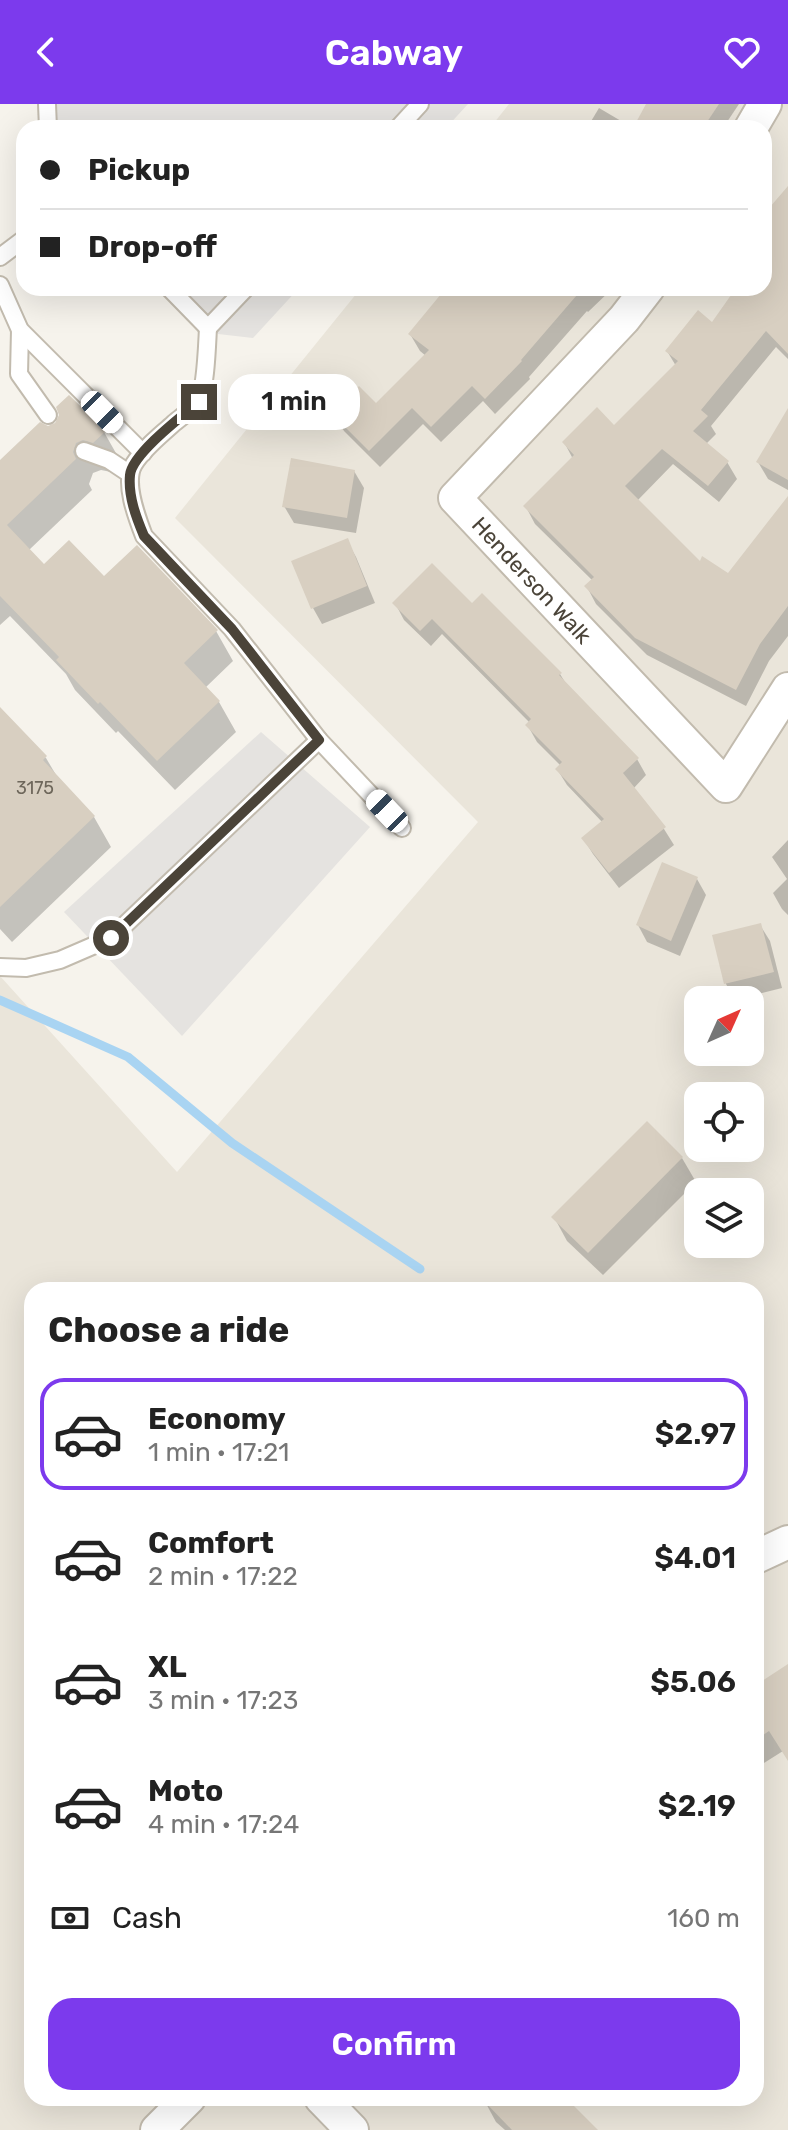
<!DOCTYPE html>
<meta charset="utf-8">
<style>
:root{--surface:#fff;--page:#f2f2f2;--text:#222;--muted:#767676;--line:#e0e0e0;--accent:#7c3aed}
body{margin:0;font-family:Rubik,sans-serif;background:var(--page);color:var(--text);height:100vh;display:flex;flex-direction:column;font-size:30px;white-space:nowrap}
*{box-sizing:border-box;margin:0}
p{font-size:26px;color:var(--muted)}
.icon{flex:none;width:44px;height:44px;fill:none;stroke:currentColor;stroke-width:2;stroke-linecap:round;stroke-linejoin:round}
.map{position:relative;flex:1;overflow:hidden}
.drawer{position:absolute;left:24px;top:1178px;width:740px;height:824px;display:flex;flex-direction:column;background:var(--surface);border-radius:24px;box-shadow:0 8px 32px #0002}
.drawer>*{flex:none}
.top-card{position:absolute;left:16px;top:16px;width:756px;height:176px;border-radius:24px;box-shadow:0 8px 32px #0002;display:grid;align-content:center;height:176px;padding:0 24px;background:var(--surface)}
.needle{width:52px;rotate:45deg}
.controls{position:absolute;left:684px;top:882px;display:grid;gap:16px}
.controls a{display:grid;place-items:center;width:80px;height:80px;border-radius:16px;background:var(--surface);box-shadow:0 8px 32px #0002;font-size:40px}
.end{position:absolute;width:36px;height:36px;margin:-18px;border:10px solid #4b4439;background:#fff;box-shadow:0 0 0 4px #fff}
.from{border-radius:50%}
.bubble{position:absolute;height:56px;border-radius:24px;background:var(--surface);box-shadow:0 8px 32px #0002;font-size:26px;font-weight:600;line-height:56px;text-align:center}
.car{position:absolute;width:24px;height:48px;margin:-24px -12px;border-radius:10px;box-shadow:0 0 6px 2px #0007;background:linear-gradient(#fff 24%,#345 0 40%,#fff 0 76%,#345 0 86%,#fff 0)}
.top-card b{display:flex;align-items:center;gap:28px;height:76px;font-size:30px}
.top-card b+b{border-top:2px solid var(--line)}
.top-card i{width:20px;height:20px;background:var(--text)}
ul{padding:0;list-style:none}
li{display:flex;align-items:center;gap:24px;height:112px;margin:0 16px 12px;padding:0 8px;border:4px solid transparent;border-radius:24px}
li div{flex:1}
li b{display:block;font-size:30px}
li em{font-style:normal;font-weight:600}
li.current{border-color:var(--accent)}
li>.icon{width:72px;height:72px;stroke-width:1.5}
h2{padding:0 24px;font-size:36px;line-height:96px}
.pay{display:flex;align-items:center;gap:20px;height:88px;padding:0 24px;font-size:30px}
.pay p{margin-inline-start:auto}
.primary-button{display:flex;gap:16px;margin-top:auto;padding:16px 24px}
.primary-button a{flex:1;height:92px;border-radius:24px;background:var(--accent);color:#fff;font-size:32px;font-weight:600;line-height:92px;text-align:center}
header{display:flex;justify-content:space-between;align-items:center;height:104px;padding:0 24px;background:var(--accent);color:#fff;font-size:36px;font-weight:600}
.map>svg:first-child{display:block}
.residential{fill:#eae5da;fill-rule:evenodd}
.parking{fill:#e5e3e0}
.shadow{fill:#0003}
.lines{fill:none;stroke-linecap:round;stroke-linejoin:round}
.stream{stroke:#a9d4f2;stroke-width:9}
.building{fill:#d8cfc1}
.service-casing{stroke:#c2bbae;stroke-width:20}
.minor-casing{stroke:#c2bbae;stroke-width:36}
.service{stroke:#fff;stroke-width:16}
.minor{stroke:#fff;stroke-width:32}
.route{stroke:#4b4439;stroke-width:10}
.labels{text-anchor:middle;stroke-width:6;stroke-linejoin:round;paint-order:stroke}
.number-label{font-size:18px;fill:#6e675b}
.street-label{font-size:22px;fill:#4b4439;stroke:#fff}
</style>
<header><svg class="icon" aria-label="back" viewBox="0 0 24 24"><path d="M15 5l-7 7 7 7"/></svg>Cabway<svg class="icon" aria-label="heart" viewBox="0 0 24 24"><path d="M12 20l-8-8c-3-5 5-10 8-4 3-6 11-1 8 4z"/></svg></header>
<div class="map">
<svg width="788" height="2026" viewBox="0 0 788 2026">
<rect width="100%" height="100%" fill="#f6f3ec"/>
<path class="residential" d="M509,0H788V2026H0V872L177,1068L478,718L175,414L361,184H764V24H490ZM698,896H750V948H698ZM698,992H750V1044H698ZM698,1088H750V1140H698ZM32,1186H756V1994H32Z"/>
<g class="parking">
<polygon points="49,0 468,0 446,24 59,24"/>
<polygon points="174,184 299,184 253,234 218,230 179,192"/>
<polygon points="261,628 370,723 182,932 64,808"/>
</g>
<g class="shadow">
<polygon points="651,0 739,0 723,24 635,24"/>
<polygon points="599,4 633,24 587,24"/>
<polygon points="788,85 788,255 776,243 711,322 716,330 706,340 727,358 737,375 719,398 673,360 637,397 700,460 729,472 788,395 788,532 769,557 746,602 647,551 596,500 587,483 593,477 535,420 526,403 573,355 564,338 614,323 676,262 667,247 713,221 739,184 764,184 764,113"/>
<polygon points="455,184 613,184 588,208 587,207 529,273 530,275 495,310 483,297 441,338 423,320 380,363 344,327 334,310 376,302 426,252 420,247 410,230"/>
<polygon points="48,324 104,328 121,358 111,368 101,366 93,369 89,380 92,386 29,446 44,462 104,475 216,527 233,557 205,584 219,598 236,628 175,686 118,627 116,629 75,586 66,570 10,512 0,521 0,359"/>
<polygon points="788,341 788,386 768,375 758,358"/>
<polygon points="354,367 364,384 356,429 294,419 284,402"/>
<polygon points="347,437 356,453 375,499 322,520 313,504"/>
<polygon points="395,499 472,502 560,570 568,583 637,655 646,671 633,685 664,725 674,741 619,784 593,750 583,734 603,719 567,681 557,665 561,662 537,638 528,622 530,619 442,530 431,542 404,516"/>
<polygon points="0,613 46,654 59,676 94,713 111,743 12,838 0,825"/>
<polygon points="788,736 788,811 782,805 773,789 787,775 772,753"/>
<polygon points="697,775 706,791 680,852 647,838 638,821"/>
<polygon points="760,821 770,837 782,884 735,896 726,880 714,833"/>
<polygon points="682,1054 696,1078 603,1171 567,1137 554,1113"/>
<polygon points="788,1563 788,1655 783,1647 756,1664 756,1583"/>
<polygon points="483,1994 563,1994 592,2026 505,2026 496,2018"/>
</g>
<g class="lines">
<polyline class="stream" points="0,896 128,953 232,1039 420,1165"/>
</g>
<g class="building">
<polygon points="646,0 719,0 703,24 633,24"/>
<polygon points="788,82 788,250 766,227 701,306 708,312 693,327 729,357 708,382 662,345 625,382 700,457 702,452 728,469 788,392 788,502 760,540 736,586 635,534 584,482 594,473 523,402 574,351 562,338 597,303 614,321 678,257 665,247 698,206 712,218 736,184 764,184 764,110"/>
<polygon points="446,184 583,184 521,256 522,257 485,295 472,282 431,323 412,304 369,347 332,310 359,282 376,299 429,246 408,230"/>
<polygon points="69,291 106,327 93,339 83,336 76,339 73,348 76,355 7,421 44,460 69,436 104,472 137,441 218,526 184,559 220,597 157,657 100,598 98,600 56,556 59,553 0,492 0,356 40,318 48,322 55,319 59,311 56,303"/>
<polygon points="788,304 788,376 756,358"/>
<polygon points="291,354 355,366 347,414 282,403"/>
<polygon points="348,434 367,482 311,505 291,457"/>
<polygon points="432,459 472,499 482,489 562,569 559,571 639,654 623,669 666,723 609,769 581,734 604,715 555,665 562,658 525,621 531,615 432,515 420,527 392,499"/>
<polygon points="0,603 47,652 43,656 95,712 0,803"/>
<polygon points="662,758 698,773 671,837 636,821"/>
<polygon points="761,819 774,868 724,880 712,831"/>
<polygon points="647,1017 683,1053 588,1149 551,1113"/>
<polygon points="788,1560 788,1657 769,1627 756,1636 756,1581"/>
<polygon points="481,1994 566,1994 598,2026 512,2026"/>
</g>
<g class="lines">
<defs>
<g id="service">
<polyline points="47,0 48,24"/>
<polyline points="398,24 420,0"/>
<polyline points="0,153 24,135"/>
<polyline points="0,181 20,226 143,349"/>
<polyline points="169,184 208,224 246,184"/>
<path d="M208,224C207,240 206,286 198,298C192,306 181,313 174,319C160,332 144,344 134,360C123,378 137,414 144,432L232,525L319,636L402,724"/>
<polyline points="20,226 19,270 48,311"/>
<polyline points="84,347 109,356 130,370"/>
<polyline points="0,863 26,864 60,856 111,834 319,636"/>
</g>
<g id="minor">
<polyline points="751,24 765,0"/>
<polyline points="648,184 624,215 455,394 726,682 788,585"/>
<polyline points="756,1453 788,1438"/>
<polyline points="321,1994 352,2026"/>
<polyline points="157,2026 189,1994"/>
</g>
</defs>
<use href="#service" class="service-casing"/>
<use href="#minor" class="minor-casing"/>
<use href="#service" class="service"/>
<use href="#minor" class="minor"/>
</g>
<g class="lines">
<path class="route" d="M111,834L319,636L232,525L144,432C136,413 128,392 130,371C132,350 182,312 199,298"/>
</g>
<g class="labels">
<g class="number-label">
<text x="35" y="690">3175</text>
</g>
<g class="street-label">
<text transform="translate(532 476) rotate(47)" y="8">Henderson Walk</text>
</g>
</g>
</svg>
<div class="controls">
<a><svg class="needle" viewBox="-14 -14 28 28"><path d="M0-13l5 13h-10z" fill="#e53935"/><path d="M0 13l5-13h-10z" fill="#767676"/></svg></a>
<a><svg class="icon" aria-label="locate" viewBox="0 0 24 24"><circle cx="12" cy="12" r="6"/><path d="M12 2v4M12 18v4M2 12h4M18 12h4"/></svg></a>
<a><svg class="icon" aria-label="layers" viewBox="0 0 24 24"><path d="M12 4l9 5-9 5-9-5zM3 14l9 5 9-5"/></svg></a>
</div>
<i class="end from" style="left:111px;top:834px"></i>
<i class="end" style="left:199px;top:298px"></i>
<div class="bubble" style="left:228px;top:270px;width:132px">1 min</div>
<i class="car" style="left:102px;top:308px;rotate:135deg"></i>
<i class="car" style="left:387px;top:707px;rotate:316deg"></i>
<div class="top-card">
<b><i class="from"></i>Pickup</b>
<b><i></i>Drop-off</b>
</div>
<section class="drawer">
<h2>Choose a ride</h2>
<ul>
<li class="current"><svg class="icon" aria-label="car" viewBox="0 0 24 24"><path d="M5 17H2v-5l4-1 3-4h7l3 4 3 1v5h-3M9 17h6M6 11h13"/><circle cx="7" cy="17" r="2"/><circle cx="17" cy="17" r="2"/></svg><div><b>Economy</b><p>1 min · 17:21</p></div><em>$2.97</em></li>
<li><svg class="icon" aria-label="car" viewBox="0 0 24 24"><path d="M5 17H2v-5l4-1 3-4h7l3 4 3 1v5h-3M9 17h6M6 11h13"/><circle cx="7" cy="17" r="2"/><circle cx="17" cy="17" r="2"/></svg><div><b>Comfort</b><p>2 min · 17:22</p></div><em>$4.01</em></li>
<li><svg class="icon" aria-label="car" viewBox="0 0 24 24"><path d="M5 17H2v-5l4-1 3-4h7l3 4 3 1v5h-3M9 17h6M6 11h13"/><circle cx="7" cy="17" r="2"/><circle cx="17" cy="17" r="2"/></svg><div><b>XL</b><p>3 min · 17:23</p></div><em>$5.06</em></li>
<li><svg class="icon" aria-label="car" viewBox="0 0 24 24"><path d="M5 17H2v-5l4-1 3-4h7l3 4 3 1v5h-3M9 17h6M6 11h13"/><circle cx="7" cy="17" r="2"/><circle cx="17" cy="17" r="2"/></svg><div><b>Moto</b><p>4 min · 17:24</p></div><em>$2.19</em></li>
</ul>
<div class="pay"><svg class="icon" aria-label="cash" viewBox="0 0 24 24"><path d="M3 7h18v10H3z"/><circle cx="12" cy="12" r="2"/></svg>Cash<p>160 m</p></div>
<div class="primary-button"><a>Confirm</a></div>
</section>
</div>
